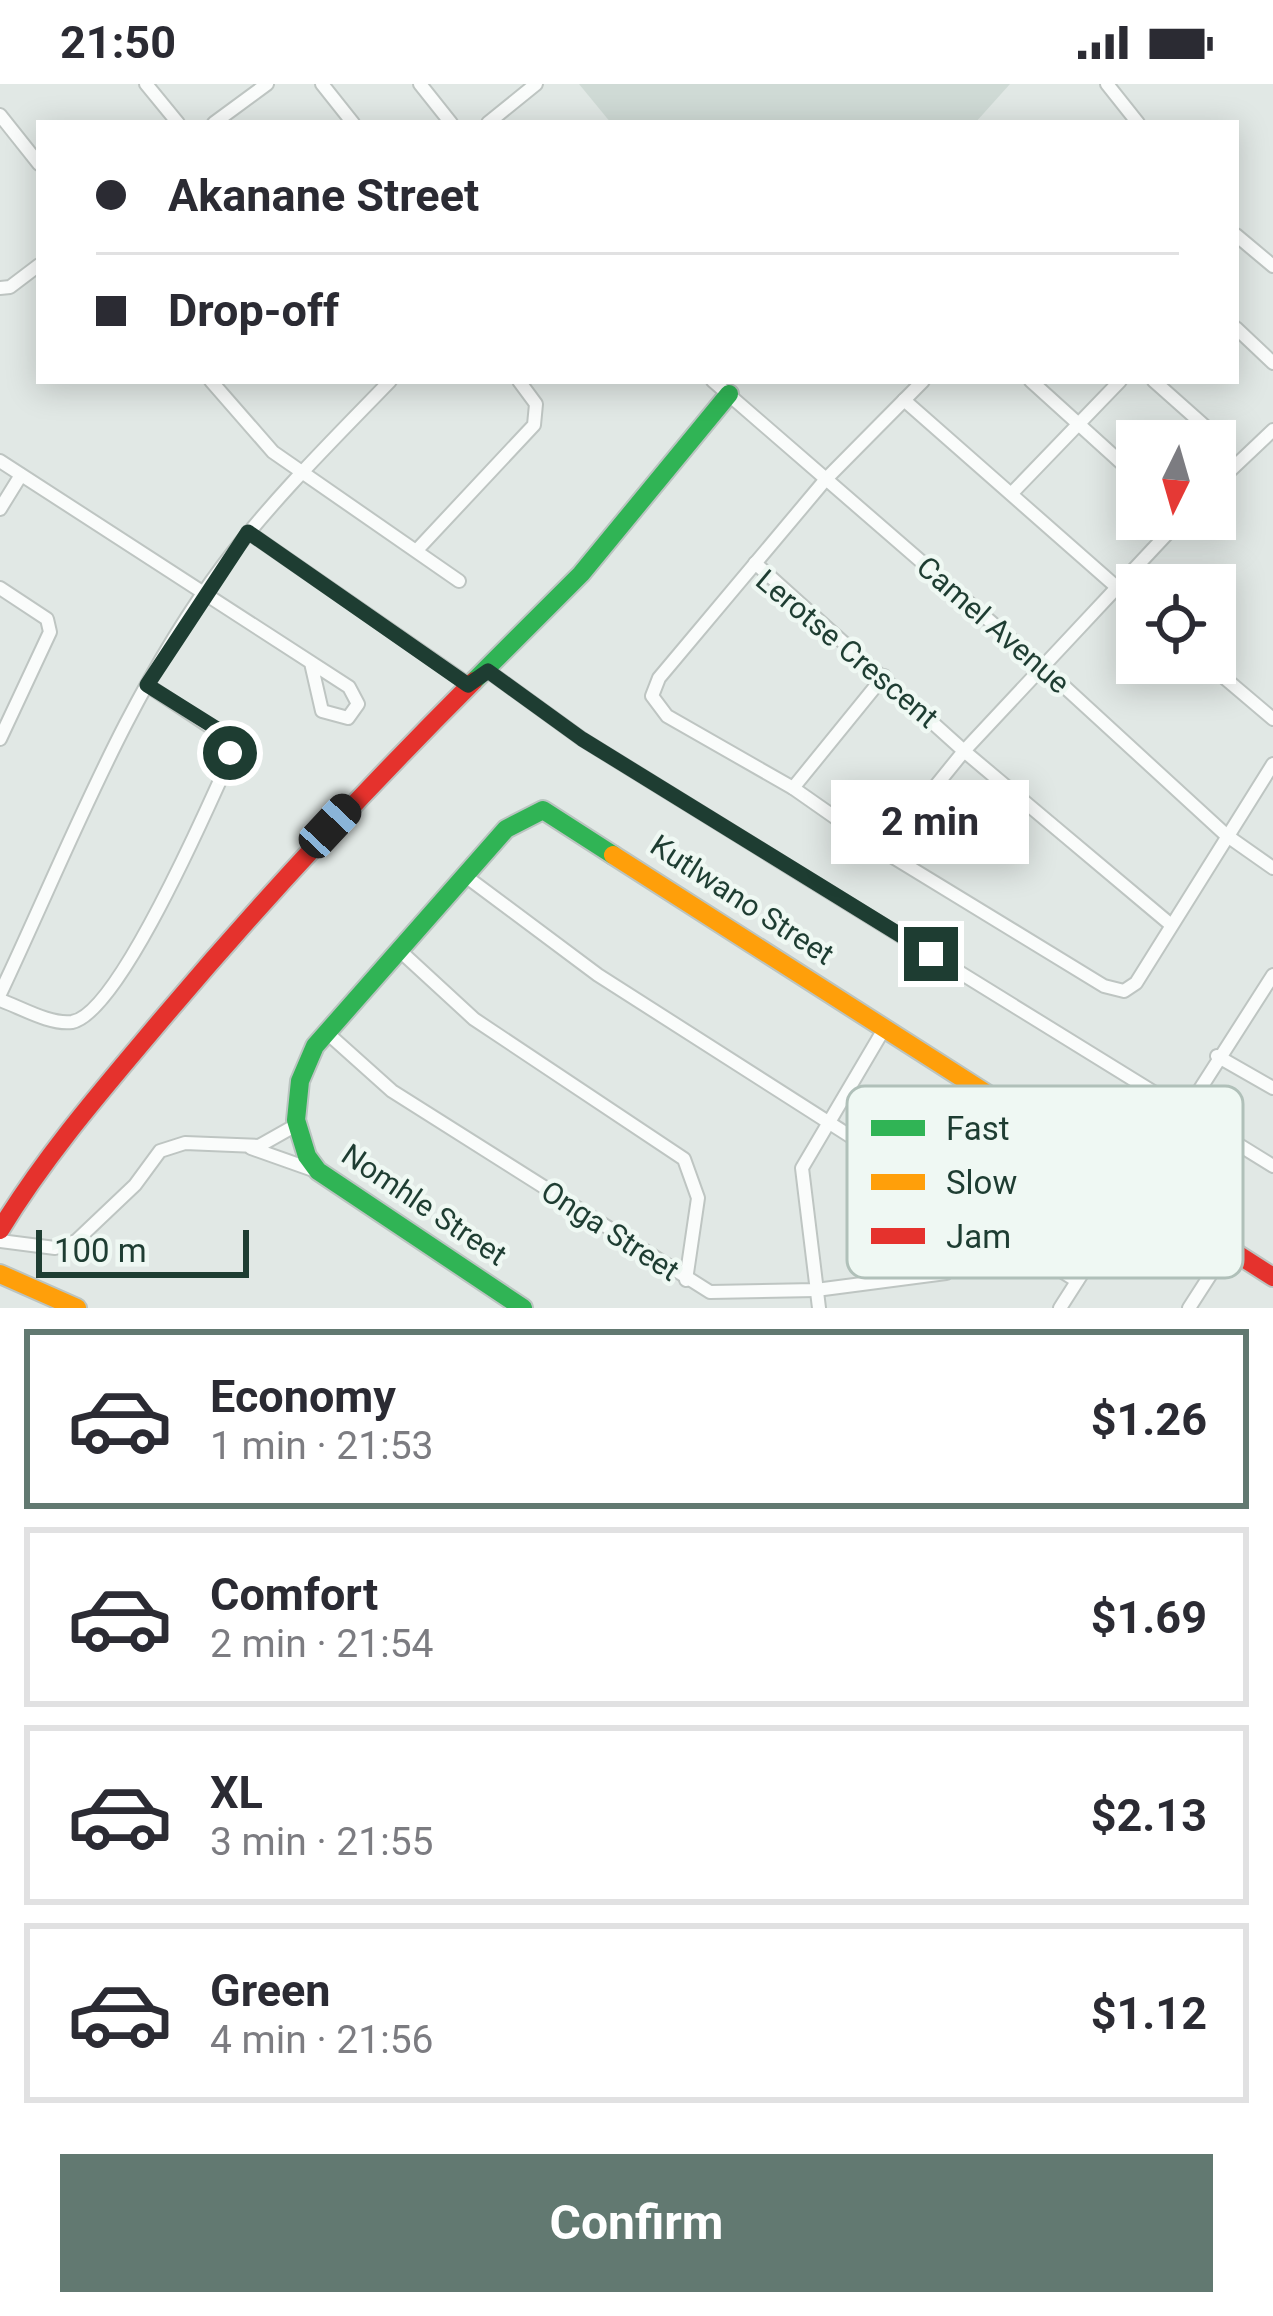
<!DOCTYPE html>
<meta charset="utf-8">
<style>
:root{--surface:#fff;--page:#f2f2f3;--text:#2b2b33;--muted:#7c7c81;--line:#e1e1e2;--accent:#627971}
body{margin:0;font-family:Roboto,sans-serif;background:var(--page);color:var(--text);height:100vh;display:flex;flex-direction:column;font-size:45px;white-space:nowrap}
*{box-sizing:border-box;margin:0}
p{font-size:39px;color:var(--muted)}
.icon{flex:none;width:66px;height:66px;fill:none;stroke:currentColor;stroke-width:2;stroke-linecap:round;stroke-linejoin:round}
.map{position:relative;height:1224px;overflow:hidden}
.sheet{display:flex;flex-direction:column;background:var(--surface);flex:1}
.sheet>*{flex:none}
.banner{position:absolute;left:36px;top:36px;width:1203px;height:264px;border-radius:0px;box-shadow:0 6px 30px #0003;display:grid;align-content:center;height:264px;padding:0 60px;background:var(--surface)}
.needle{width:78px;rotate:185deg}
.buttons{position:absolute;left:1116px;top:336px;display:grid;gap:24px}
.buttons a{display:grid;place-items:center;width:120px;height:120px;border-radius:0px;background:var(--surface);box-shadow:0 6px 30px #0003;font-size:60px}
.scale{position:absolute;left:36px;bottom:30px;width:213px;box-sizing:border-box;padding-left:12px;border:6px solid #1e3d32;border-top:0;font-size:33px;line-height:42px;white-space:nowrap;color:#1e3d32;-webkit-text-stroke:9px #eff8f3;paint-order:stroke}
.end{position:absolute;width:54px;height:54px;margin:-27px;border:15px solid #1e3d32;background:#fff;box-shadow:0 0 0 6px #fff}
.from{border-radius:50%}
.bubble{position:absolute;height:84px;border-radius:0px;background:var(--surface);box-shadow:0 6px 30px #0003;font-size:39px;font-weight:700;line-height:84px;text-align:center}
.car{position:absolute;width:36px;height:72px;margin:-36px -18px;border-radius:15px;box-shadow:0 0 9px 3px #0007;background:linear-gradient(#222 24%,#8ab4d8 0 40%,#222 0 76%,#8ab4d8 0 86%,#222 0)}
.banner b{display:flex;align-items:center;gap:42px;height:114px;font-size:45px}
.banner b+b{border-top:3px solid var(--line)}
.banner i{width:30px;height:30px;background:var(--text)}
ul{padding:21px 0 0;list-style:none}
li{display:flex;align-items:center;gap:36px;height:180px;margin:0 24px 18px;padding:0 36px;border:6px solid var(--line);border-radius:0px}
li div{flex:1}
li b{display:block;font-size:45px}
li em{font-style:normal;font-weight:700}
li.active{border-color:var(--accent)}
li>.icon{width:108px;height:108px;stroke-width:1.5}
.action{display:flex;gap:24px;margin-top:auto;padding:24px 60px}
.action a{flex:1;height:138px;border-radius:0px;background:var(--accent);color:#fff;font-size:48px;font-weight:700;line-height:138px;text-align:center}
.status{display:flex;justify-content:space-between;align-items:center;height:84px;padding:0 60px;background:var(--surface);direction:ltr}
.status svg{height:33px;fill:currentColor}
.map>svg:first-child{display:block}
.built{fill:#cfdad5}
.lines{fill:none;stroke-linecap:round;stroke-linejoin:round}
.street-casing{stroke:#bec5c2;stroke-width:16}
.fast-casing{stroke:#bbc4c1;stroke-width:22}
.slow-casing{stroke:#bbc4c1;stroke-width:22}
.jam-casing{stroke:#bbc4c1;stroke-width:22}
.street{stroke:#fafcfb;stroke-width:12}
.fast{stroke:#30b455;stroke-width:18}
.slow{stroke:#ff9f0a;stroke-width:18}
.jam{stroke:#e5322d;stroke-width:18}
.route{stroke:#1e3d32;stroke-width:15}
.labels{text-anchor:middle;stroke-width:9;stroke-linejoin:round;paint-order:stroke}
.street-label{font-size:30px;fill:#1e3d32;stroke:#eff8f3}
.key{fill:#eff8f3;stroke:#b0c0b9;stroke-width:3}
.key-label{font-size:33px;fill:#1e3d32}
</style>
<div class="status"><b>21:50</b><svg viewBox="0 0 49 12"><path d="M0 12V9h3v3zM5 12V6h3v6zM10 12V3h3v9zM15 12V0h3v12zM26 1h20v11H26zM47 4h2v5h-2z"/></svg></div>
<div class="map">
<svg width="1273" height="1224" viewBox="0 0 1273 1224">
<rect width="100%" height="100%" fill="#e1e8e5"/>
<polygon class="built" points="579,0 1010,0 975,39 611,39"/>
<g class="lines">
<defs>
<g id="street">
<polyline points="146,0 178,39"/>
<polyline points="322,0 353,39"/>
<polyline points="420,0 451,39"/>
<polyline points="1107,0 1138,39"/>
<polyline points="0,31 39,80"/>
<polyline points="214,39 267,0"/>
<polyline points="488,39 536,0"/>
<polyline points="1236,151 1273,182"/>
<polyline points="0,204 10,203 39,181"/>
<polyline points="1236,244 1273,279"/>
<polyline points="211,297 273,368 459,497"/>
<polyline points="713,297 1044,584 1226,751 1273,784"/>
<polyline points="1031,297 1137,393"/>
<polyline points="1154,297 1208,345"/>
<polyline points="904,316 1137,521"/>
<polyline points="0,377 349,603 358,620 348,634 322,627 311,579"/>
<polyline points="1215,401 1273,346"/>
<polyline points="1012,409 1120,297"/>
<polyline points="0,425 21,391"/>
<polyline points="1181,435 964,667 883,767 1104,902 1124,907 1136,899 1273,680"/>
<polyline points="248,448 468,600"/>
<polyline points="417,466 534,341 536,320 519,297"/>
<polyline points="755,479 964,667 1170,840"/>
<polyline points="0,504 47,535 50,548 0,655"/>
<polyline points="1207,579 1273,635"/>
<polyline points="488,587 582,655 1273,1082"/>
<polyline points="793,704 884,592"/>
<polyline points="883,767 793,704 667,632 652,612 659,594 826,395 923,297"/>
<polyline points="464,791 598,891 1077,1197"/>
<polyline points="398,865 474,935 684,1075 698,1114 686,1196"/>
<path d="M0,910C68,766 127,609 224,480C273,415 333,356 390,297"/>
<path d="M0,916C20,923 50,941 72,938C117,930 202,736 222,692L229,669L227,654L147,601"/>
<polyline points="325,947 392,1007 710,1208 816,1206 946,1189 988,1139"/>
<polyline points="1217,972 1273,1004"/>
<polyline points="251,1064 316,1087"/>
<polyline points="0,1157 55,1164 76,1157 135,1101 160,1067 185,1059 259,1062 298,1040"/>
<polyline points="819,1224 802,1084 884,945"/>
<polyline points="1060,1224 1273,891"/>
<polyline points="1189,1224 1227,1165"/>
</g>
<g id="fast">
<polyline points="474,597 581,490 729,310"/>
<polyline points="523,1224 318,1087 307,1072 296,1036 300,997 315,962 506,745 543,726 613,771"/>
</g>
<g id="slow">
<polyline points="613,771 1114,1091"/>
<polyline points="0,1190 77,1224"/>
</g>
<g id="jam">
<polyline points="1114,1091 1273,1193"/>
<path d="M0,1146C47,1069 104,1004 162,935C261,818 365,706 474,597"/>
</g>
</defs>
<use href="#street" class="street-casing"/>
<use href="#fast" class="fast-casing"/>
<use href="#slow" class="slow-casing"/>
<use href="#jam" class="jam-casing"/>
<use href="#street" class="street"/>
<use href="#fast" class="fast"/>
<use href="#slow" class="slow"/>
<use href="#jam" class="jam"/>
</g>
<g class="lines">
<polyline class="route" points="230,669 222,648 147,601 248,448 468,601 488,587 582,655 931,870"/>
</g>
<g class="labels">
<g class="street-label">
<text transform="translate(993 541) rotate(41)" y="10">Camel Avenue</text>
<text transform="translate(847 565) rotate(40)" y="10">Lerotse Crescent</text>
<text transform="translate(742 816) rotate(33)" y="10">Kutlwano Street</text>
<text transform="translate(424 1121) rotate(34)" y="10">Nomhle Street</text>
<text transform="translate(610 1147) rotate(33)" y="10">Onga Street</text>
</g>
</g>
<rect x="847" y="1002" width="396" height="192" rx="18" class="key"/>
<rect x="871" y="1036" width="54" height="16" fill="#30b455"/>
<rect x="871" y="1090" width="54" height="16" fill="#ff9f0a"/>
<rect x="871" y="1144" width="54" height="16" fill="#e5322d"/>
<g class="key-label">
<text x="946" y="1056">Fast</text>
<text x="946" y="1110">Slow</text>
<text x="946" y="1164">Jam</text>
</g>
</svg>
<div class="buttons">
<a><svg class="needle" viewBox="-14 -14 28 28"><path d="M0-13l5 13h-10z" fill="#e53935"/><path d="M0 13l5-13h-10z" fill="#7c7c81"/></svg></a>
<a><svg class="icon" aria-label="locate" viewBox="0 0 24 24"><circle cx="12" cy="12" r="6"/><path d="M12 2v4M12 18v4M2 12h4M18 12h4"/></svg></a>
</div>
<div class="scale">100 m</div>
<i class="end from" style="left:230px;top:669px"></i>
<i class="end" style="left:931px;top:870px"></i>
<div class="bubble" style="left:831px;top:696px;width:198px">2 min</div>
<i class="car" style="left:330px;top:742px;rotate:43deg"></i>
<div class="banner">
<b><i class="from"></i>Akanane Street</b>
<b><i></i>Drop-off</b>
</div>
</div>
<section class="sheet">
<ul>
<li class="active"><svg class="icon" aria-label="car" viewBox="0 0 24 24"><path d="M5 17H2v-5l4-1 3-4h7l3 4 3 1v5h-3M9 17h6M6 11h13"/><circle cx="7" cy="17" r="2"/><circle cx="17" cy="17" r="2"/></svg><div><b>Economy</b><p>1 min · 21:53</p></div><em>$1.26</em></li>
<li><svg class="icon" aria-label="car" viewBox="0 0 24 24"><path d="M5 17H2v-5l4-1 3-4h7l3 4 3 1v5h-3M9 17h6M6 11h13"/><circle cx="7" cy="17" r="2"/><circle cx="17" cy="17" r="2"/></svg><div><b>Comfort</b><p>2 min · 21:54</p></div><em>$1.69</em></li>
<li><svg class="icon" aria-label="car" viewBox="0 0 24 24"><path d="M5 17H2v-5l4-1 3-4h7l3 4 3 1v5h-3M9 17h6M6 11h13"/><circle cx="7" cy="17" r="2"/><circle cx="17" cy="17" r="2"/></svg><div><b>XL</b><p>3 min · 21:55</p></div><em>$2.13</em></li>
<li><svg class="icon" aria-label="car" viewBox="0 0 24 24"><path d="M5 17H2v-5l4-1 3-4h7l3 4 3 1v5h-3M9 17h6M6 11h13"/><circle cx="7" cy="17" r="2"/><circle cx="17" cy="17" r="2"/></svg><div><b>Green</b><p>4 min · 21:56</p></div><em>$1.12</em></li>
</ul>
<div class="action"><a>Confirm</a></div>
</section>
